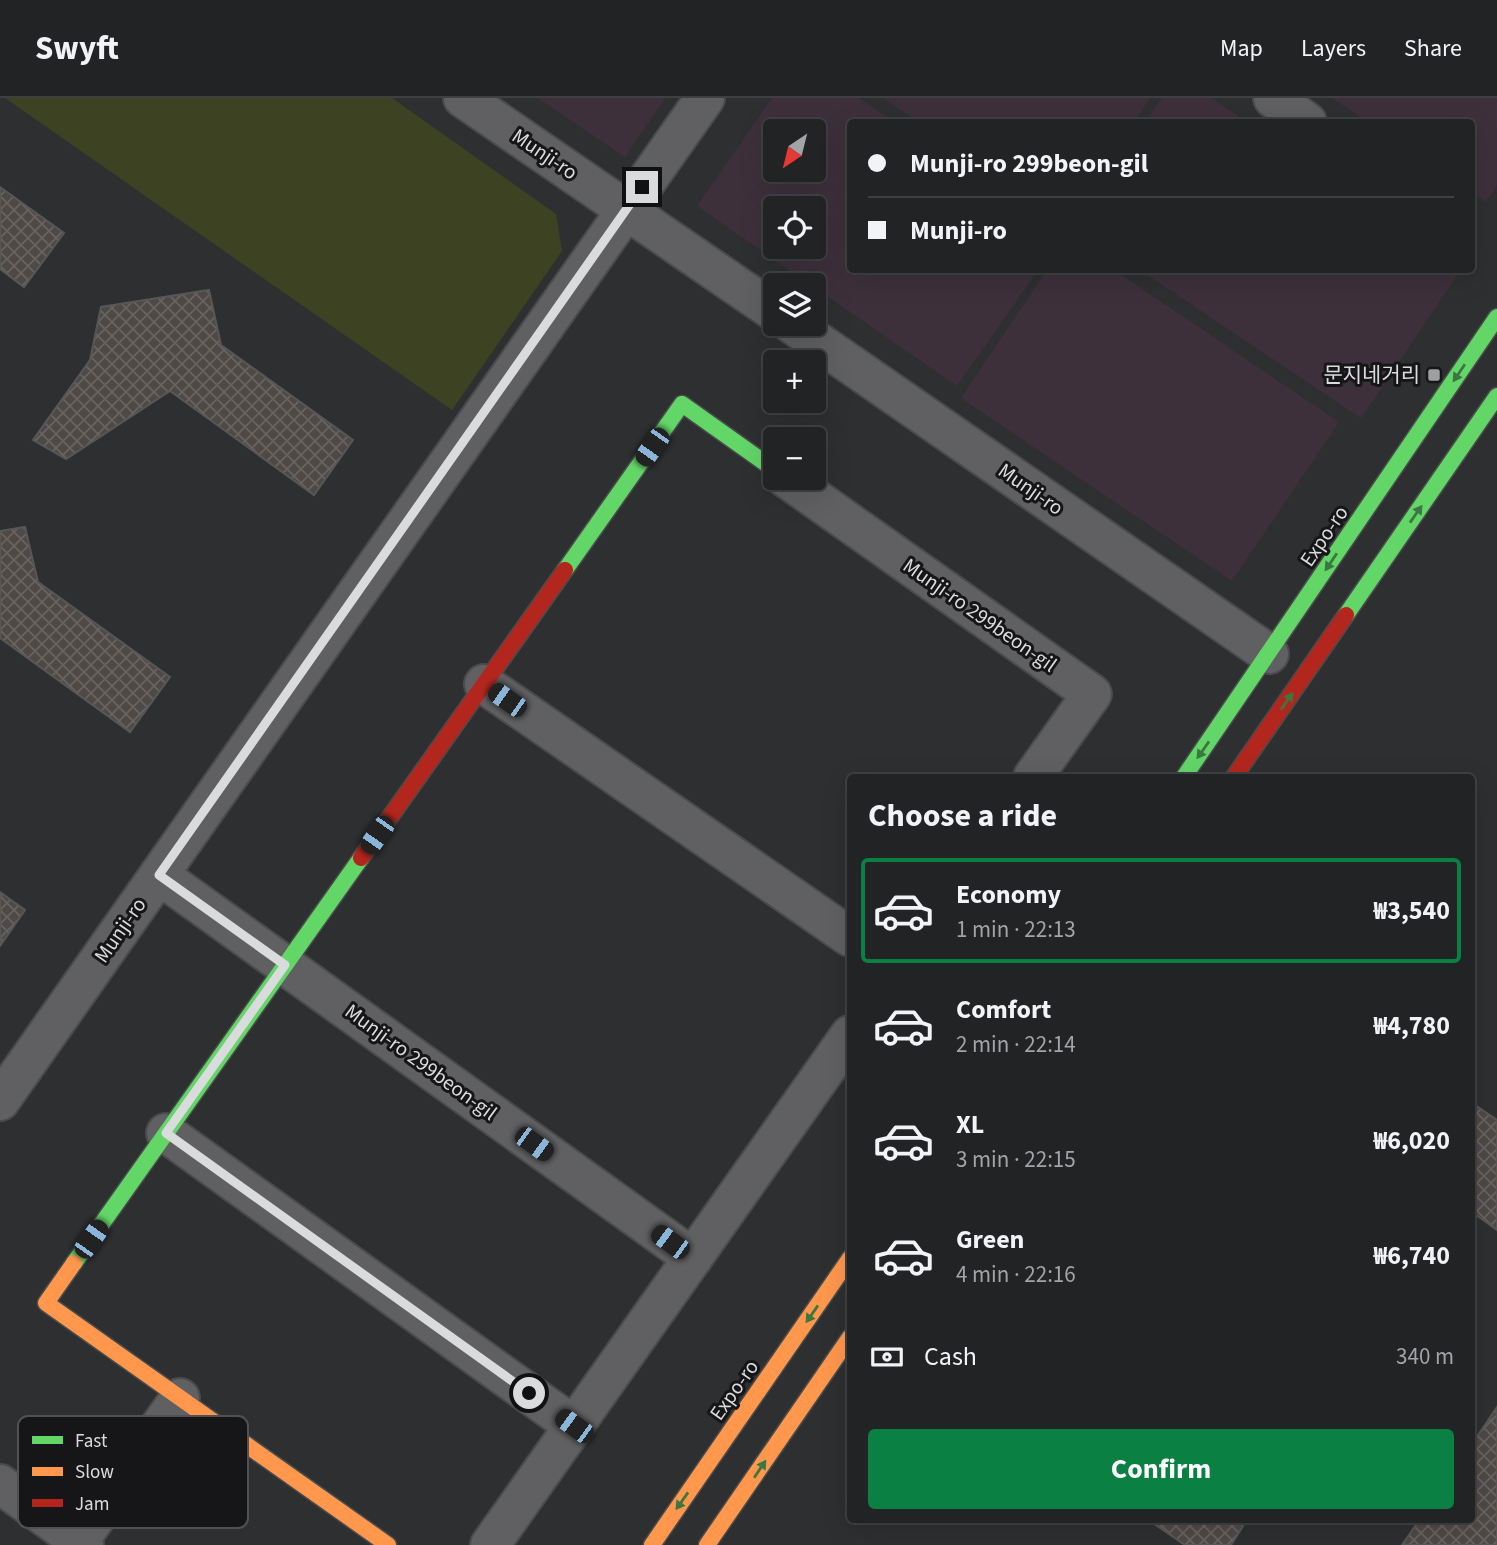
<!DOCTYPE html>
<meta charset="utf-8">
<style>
:root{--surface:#222325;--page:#2a2b2d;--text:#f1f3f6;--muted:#a2a4a7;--line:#3f4042;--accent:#0b8043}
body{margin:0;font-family:"Source Sans 3","Noto Sans KR",sans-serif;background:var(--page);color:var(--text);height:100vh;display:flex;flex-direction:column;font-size:26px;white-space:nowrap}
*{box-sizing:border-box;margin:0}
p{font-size:23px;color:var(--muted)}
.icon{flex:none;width:38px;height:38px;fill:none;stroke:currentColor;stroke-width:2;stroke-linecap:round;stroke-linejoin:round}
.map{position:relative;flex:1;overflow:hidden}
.drawer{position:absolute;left:847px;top:676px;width:628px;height:749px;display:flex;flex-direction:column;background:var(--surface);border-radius:7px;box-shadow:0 7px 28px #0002,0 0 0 2px var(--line)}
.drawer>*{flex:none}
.hud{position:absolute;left:847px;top:21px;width:628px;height:154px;border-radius:7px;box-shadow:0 7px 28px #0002,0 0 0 2px var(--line);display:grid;align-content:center;height:154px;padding:0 21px;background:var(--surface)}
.needle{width:46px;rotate:215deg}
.fabs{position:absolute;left:763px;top:21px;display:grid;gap:14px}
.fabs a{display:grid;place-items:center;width:63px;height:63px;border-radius:7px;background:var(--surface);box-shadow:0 7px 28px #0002,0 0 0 2px var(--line);font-size:35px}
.end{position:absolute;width:32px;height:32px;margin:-16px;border:9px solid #dadbdd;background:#111;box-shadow:0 0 0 4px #111}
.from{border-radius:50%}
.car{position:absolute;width:21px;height:42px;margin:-21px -10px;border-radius:9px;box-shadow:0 0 5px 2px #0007;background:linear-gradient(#222 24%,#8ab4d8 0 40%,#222 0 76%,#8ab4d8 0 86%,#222 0)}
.hud b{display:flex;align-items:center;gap:24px;height:66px;font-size:26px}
.hud b+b{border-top:2px solid var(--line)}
.hud i{width:18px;height:18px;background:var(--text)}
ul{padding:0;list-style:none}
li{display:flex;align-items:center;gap:21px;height:105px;margin:0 14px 10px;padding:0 7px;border:4px solid transparent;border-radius:7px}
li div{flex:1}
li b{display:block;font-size:26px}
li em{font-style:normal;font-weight:700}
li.current{border-color:var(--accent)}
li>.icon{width:63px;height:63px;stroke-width:1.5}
h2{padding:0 21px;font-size:32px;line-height:84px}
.pay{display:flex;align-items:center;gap:18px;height:77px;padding:0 21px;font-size:26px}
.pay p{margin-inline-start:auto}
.primary-button{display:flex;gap:14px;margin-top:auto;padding:14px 21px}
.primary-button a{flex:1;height:80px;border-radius:7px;background:var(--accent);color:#fff;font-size:28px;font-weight:700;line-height:80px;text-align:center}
header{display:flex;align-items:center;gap:42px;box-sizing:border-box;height:98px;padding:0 35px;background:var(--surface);border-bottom:2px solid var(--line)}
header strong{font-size:33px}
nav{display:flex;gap:38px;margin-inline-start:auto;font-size:24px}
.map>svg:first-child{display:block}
.industrial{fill:#3d303b;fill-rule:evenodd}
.park{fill:#3d4222}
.building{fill:url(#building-cross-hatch);stroke:#575758;stroke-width:2}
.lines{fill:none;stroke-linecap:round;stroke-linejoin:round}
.street-casing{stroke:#4a4b4c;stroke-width:42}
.fast-casing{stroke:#4a4b4c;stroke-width:19}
.slow-casing{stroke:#4a4b4c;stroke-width:19}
.jam-casing{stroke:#4a4b4c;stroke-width:19}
.street{stroke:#606062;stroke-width:38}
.fast{stroke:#63d668;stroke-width:16}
.slow{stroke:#ff974d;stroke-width:16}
.jam{stroke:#b3261e;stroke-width:16}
.oneway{fill:#3c7640}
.route{stroke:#dadbdd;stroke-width:9}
.poi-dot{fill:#9e9fa1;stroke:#161618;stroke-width:2.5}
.labels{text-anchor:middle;stroke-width:6;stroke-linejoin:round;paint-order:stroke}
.street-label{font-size:21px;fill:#dadbdd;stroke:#161618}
.poi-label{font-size:21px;fill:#dadbdd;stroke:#161618;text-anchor:end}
.key{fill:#161618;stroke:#515153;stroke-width:2}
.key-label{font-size:19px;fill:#dadbdd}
</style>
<header>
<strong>Swyft</strong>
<nav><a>Map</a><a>Layers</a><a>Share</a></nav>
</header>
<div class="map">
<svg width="1497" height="1447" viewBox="0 0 1497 1447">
<defs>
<pattern id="building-cross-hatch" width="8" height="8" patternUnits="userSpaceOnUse" patternTransform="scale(1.75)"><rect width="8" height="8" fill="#4f4946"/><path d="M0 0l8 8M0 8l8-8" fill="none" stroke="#686360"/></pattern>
</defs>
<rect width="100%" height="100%" fill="#2e2f31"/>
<g class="industrial">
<polygon points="538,0 665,0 625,59"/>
<path d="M772,0H859L894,24H850V172H1038L957,288L697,108ZM814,33V72H775V33ZM814,110V149H775V110Z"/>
<polygon points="883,0 1150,0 1134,24 919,24"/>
<polygon points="1162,0 1211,0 1247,24 1145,24"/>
<polygon points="1332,0 1497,0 1497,87 1486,104 1472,95 1472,24 1368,24"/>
<polygon points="1047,172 1114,172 1339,324 1232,483 961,300"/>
<polygon points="1140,172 1461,172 1361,320"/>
</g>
<polygon class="park" points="5,0 392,0 556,116 562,153 452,312"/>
<g class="building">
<polygon points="0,89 64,135 24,189 0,171"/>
<polygon points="209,192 221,247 353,342 314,397 170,293 66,361 33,342 90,262 101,209"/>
<polygon points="25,429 38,484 170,579 130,634 0,540 0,433"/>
<polygon points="0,794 25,812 0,848"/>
<polygon points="1472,1005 1497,1022 1497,1132 1472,1114"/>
<polygon points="1497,1309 1497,1447 1402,1447 1420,1421 1472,1421 1472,1346"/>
<polygon points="1147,1421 1232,1421 1243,1428 1231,1447 1185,1447"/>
</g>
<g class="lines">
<defs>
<g id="street">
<polyline points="463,0 775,214"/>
<polyline points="1273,0 1307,24"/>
<polyline points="792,226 1269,556"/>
<polyline points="786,380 1092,596 1033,679"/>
<polyline points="484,586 850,839"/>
<polyline points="159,777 693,1160"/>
<polyline points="0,1003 705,0"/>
<polyline points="166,1035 574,1328"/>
<polyline points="0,1386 84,1447"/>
<polyline points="79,1443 180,1300"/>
<polyline points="490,1447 850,937"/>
</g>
<g id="fast">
<polyline points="565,472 682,306 775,372"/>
<polyline points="1346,517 1497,298"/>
<polyline points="1184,679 1497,219"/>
<polyline points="74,1165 361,760"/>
</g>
<g id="slow">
<polyline points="74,1165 46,1205 388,1447"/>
<polyline points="652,1447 850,1160"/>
<polyline points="707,1447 850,1239"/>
</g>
<g id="jam">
<polyline points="1234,679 1346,517"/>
<polyline points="361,760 565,472"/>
</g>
</defs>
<use href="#street" class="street-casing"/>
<use href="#fast" class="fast-casing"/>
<use href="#slow" class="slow-casing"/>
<use href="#jam" class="jam-casing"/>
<use href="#street" class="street"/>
<use href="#fast" class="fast"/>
<use href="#slow" class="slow"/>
<use href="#jam" class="jam"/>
</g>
<defs><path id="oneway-solid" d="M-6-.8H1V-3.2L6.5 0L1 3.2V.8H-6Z" transform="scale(1.75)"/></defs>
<g class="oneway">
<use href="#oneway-solid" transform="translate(1459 275) rotate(124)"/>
<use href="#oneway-solid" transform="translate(1416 416) rotate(-55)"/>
<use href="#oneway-solid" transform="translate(1331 464) rotate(124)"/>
<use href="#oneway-solid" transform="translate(1287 603) rotate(-55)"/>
<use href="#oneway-solid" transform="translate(1203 652) rotate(125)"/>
<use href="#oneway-solid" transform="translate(812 1216) rotate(125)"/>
<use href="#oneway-solid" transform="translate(760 1371) rotate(-56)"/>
<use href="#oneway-solid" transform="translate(682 1403) rotate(125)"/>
</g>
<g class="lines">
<polyline class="route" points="529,1295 166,1035 285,867 159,777 642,89"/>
</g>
<rect class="poi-dot" x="1427" y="270" width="14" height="14" rx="3.5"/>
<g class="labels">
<g class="street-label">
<text transform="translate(545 56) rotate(34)" y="7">Munji-ro</text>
<text transform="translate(1031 391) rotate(35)" y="7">Munji-ro</text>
<text transform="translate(1324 438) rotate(-56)" y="7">Expo-ro</text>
<text transform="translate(980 517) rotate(35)" y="7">Munji-ro 299beon-gil</text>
<text transform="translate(120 832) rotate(-55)" y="7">Munji-ro</text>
<text transform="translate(421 964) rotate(36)" y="7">Munji-ro 299beon-gil</text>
<text transform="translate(734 1292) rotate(-55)" y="7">Expo-ro</text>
</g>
<g class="poi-label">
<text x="1420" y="284">문지네거리</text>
</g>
</g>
<rect x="18" y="1318" width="230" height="112" rx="10" class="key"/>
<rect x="32" y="1338" width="31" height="8" fill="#63d668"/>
<rect x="32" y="1369" width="31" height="9" fill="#ff974d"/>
<rect x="32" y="1401" width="31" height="8" fill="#b3261e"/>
<g class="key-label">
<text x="75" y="1349">Fast</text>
<text x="75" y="1380">Slow</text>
<text x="75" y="1412">Jam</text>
</g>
</svg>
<div class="fabs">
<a><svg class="needle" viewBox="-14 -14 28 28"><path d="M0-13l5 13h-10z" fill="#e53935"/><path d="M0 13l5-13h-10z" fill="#a2a4a7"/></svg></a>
<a><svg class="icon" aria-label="locate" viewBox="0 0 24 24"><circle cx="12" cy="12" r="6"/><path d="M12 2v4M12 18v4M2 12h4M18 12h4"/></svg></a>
<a><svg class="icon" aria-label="layers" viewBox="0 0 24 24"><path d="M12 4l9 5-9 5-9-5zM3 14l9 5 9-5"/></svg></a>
<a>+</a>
<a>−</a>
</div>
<i class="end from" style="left:529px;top:1295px"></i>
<i class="end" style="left:642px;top:89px"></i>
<i class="car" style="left:652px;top:349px;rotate:215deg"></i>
<i class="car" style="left:507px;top:602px;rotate:305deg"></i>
<i class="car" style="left:377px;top:737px;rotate:215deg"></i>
<i class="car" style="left:534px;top:1046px;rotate:126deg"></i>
<i class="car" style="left:91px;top:1141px;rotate:35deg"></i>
<i class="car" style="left:670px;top:1144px;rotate:306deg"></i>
<i class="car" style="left:574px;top:1328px;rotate:306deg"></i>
<div class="hud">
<b><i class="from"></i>Munji-ro 299beon-gil</b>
<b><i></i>Munji-ro</b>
</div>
<section class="drawer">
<h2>Choose a ride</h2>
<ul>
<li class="current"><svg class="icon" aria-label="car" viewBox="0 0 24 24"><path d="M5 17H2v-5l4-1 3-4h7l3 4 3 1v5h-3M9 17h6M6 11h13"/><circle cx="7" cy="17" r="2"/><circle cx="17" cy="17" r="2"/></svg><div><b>Economy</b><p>1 min · 22:13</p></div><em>₩3,540</em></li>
<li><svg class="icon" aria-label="car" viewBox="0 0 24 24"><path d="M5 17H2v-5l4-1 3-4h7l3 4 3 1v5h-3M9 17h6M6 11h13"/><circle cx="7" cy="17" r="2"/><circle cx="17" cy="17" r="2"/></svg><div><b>Comfort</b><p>2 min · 22:14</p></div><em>₩4,780</em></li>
<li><svg class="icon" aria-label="car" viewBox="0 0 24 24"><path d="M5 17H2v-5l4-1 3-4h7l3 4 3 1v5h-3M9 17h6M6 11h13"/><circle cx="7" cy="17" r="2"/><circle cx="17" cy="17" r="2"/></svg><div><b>XL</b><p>3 min · 22:15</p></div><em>₩6,020</em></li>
<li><svg class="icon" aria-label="car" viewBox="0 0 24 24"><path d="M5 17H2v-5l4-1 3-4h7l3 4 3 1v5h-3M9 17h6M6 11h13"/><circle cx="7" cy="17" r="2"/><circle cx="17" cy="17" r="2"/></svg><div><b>Green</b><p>4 min · 22:16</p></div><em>₩6,740</em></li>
</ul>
<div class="pay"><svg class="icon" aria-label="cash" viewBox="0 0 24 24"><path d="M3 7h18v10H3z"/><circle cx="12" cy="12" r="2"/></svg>Cash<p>340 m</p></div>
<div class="primary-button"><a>Confirm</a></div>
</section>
</div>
